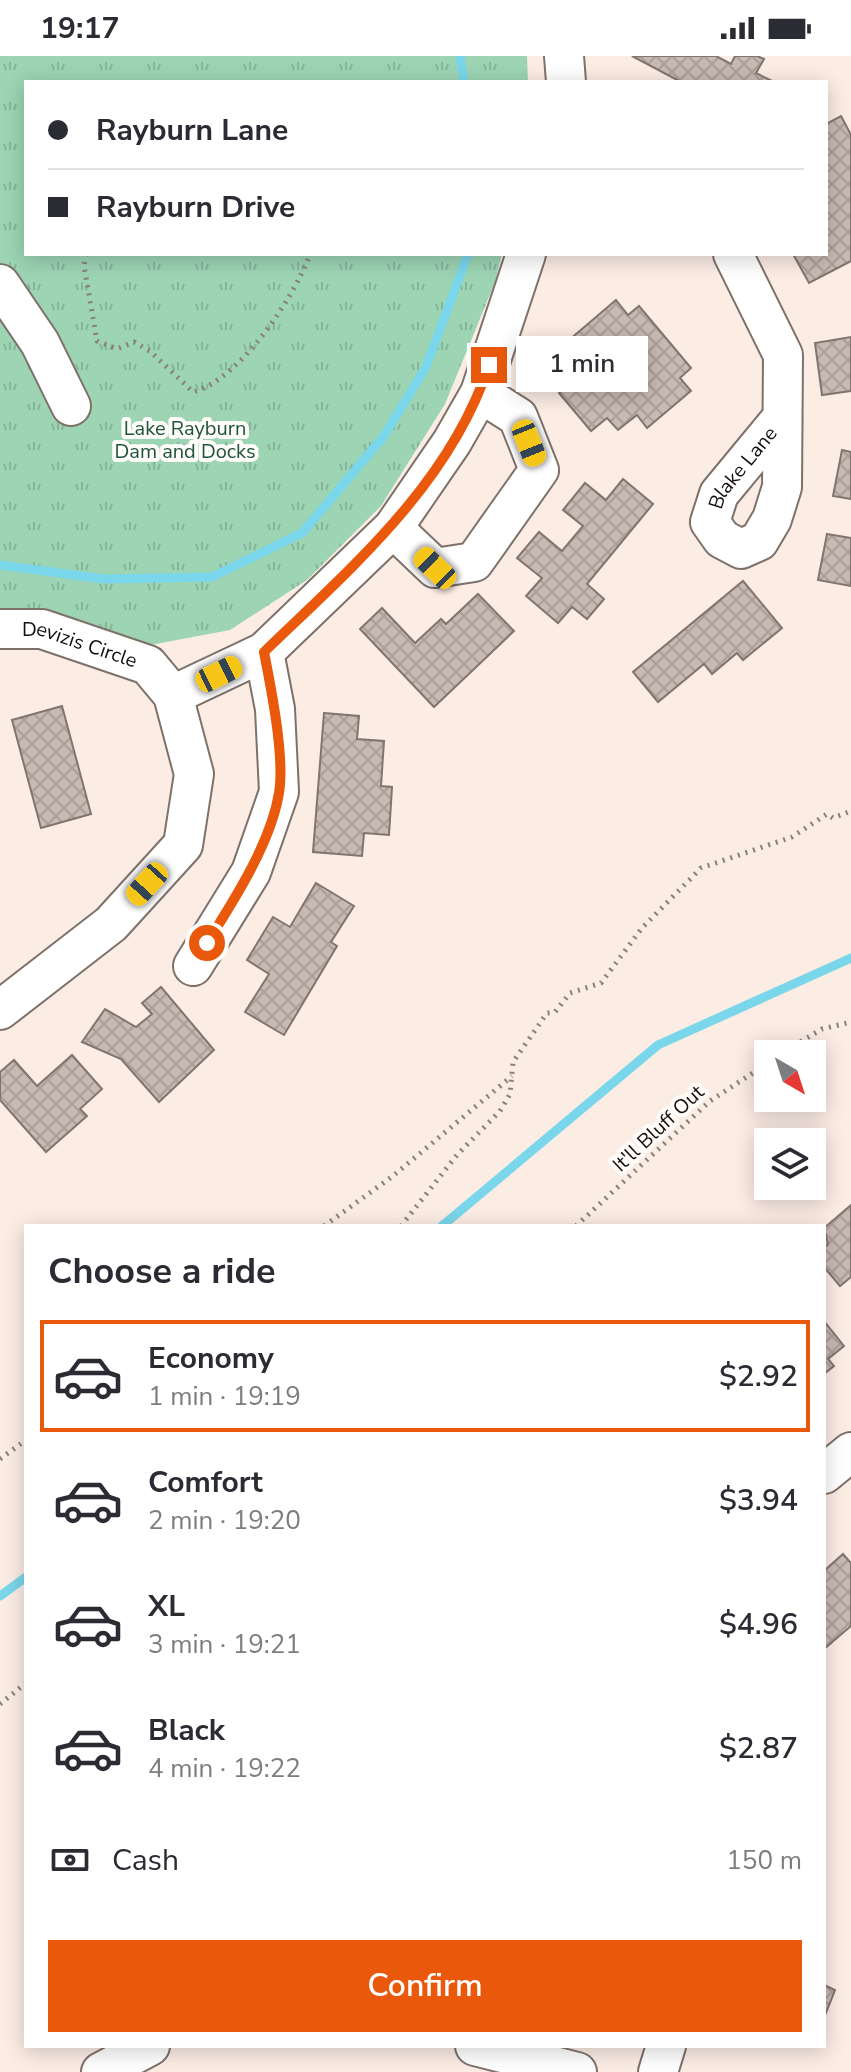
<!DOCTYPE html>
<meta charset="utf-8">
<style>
:root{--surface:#fff;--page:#f2f2f3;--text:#2b2b33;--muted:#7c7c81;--line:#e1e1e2;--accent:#ea580c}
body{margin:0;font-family:"Nunito Sans",sans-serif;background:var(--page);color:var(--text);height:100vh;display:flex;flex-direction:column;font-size:30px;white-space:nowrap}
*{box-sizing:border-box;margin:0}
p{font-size:26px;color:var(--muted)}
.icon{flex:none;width:44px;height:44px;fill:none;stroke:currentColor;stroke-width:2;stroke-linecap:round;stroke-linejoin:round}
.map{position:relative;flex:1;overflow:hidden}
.panel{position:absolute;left:24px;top:1168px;width:802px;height:824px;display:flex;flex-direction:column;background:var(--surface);border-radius:0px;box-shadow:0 4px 20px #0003}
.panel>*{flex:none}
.guide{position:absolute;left:24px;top:24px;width:804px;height:176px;border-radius:0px;box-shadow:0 4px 20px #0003;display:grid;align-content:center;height:176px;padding:0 24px;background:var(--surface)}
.needle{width:52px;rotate:141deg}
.fabs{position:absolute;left:754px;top:984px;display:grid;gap:16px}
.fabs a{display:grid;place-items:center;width:72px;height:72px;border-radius:0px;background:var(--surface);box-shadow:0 4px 20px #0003;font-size:40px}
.end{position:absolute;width:36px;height:36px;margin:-18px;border:10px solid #ea580c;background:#fff;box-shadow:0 0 0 4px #fff}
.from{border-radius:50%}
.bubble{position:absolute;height:56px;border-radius:0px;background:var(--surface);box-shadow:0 4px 20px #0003;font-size:26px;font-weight:600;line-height:56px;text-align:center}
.car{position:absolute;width:24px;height:48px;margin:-24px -12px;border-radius:10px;box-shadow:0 0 6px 2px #0007;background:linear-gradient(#f5c518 24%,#345 0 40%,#f5c518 0 76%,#345 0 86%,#f5c518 0)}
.guide b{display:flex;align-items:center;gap:28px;height:76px;font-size:30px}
.guide b+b{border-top:2px solid var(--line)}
.guide i{width:20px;height:20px;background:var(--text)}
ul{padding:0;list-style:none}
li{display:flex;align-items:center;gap:24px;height:112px;margin:0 16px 12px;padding:0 8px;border:4px solid transparent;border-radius:0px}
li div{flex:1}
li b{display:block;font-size:30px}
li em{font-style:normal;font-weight:600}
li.selected{border-color:var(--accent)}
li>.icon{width:72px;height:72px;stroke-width:1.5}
h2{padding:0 24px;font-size:36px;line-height:96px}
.pay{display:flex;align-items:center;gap:20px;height:88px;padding:0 24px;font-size:30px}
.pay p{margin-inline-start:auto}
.button{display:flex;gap:16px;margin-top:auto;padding:16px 24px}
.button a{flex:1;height:92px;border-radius:0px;background:var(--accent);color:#fff;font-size:32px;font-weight:600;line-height:92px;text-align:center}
.status{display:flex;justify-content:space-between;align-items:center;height:56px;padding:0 40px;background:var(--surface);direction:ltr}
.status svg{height:22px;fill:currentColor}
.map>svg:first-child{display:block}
.grass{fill:url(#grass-tufts)}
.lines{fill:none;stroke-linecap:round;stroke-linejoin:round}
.stream{stroke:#7ad6ea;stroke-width:9}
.building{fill:url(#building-cross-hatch);stroke:#82746e;stroke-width:2}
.minor-casing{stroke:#7e716a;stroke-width:42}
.path{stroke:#8a807b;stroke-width:5;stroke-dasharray:2 6;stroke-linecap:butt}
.minor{stroke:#fff;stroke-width:38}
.route{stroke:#ea580c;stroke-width:10}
.labels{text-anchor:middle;stroke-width:8;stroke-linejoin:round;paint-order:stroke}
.park-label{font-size:20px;fill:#1d543a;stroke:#fffcfa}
.street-label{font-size:20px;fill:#140f0d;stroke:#fffcfa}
</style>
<div class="status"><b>19:17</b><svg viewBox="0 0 49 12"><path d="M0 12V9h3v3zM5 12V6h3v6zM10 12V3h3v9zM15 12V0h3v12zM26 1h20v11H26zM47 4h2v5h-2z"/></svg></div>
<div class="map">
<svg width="851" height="2016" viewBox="0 0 851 2016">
<defs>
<pattern id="grass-tufts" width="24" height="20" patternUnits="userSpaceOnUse" patternTransform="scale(2)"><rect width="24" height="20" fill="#9cd4b4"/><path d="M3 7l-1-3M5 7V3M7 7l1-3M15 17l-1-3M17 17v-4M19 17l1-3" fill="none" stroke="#86b59a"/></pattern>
<pattern id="building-cross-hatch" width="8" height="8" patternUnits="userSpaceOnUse" patternTransform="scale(2)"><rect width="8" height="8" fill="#c8b9b2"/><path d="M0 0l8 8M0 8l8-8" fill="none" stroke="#ab9e98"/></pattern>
</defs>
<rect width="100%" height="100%" fill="#fbece4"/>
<polygon class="grass" points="0,0 527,0 528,26 26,26 26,198 502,198 495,226 445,348 381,450 307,524 230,574 145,590 0,558"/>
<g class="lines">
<g class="stream">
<polyline points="460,0 464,26"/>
<polyline points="0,509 104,523 212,521 302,477 384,380 426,311 468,198"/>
<polyline points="442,1170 658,989 851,902"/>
<polyline points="0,1540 26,1521"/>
</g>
</g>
<g class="building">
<polygon points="632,0 716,0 731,8 735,0 757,0 764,3 756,17 774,26 681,26"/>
<polygon points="841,60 851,79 851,205 809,227 793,198 826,198 826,68"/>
<polygon points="616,244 628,259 639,250 691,312 680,322 691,335 647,372 637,359 618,374 607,362 591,375 559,337 591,310 569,284"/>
<polygon points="851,281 851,335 822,339 815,287"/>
<polygon points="842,394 851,396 851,443 833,440"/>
<polygon points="623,423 653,448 587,528 604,543 587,563 572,551 558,567 526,540 542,522 517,502 539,476 562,495 583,470 563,454 585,427 606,444"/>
<polygon points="827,478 851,482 851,530 818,524"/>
<polygon points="743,525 782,572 743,604 737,597 712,618 704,608 658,646 633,616"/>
<polygon points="478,538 514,575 434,651 360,573 382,552 415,587 441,563 446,568"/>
<polygon points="62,650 91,758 41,772 12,664"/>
<polygon points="324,657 359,660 357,683 384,685 381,730 392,731 389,779 364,777 362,800 313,796"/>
<polygon points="316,827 354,850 331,886 337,890 284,979 245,956 269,918 247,904 273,861 290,871"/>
<polygon points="161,931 214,994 159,1046 121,1003 82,986 105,953 136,971 152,958 142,947"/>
<polygon points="72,999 102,1033 80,1053 87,1060 46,1096 0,1044 0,1016 14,1004 37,1030"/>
<polygon points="851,1149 851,1221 840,1230 824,1211 824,1192 828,1188 824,1172"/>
<polygon points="824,1265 844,1290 828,1303 834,1310 824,1318"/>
<polygon points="843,1498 851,1507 851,1570 824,1593 824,1515"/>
<polygon points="824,1929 835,1934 824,1962"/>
</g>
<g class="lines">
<defs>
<g id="minor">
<polyline points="564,0 566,26"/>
<path id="s1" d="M733,198L783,299L782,431L772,463L759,485L741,493L722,483L710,466L719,438L781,363"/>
<polyline points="0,228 40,287 71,350"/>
<polyline points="393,472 435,512 474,506 539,414 518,361 480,337"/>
<path id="s2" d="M0,573H42L148,609L173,639L194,718L183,789L111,868L0,954"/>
<polyline points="173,639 264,596 393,472 452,386 480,337 526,198"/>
<polyline points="193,910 251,816 279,736 275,653 264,596"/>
<polyline points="824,1418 851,1396"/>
<polyline points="475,1990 577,2016"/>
<polyline points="101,2016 150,1990"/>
<polyline points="658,2016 666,1990"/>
</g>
</defs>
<use href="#minor" class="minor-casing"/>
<g class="path">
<path d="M86,198L84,210L97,285L117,293L134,286L151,296L193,336C239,324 294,242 310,198"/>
<polyline points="780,998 822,973 851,966"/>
<polyline points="324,1170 393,1120 512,1020"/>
<polyline points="401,1170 457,1099 500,1055 510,1038 513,1006 547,957 555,956 570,937 601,927 642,872 701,812 792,781 827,758 833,762 851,755"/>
<polyline points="576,1170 710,1045 768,1007"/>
<polyline points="0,1403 26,1384"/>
<polyline points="0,1648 26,1627"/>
</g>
<use href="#minor" class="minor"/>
</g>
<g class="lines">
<path class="route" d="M207,887C234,844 271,787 279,737C285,701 271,632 264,596C351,512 450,428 489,309"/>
</g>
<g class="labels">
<g class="park-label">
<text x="185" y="379">Lake Rayburn<tspan x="185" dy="23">Dam and Docks</tspan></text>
</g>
<g class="street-label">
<text dy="7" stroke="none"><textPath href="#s1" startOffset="430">Blake Lane</textPath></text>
<text dy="7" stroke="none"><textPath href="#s2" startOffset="82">Devizis Circle</textPath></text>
<text transform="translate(658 1072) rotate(-43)" y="7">It'll Bluff Out</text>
</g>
</g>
</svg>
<div class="fabs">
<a><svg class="needle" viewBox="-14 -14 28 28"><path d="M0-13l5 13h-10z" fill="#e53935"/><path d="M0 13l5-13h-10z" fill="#7c7c81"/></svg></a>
<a><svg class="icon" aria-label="layers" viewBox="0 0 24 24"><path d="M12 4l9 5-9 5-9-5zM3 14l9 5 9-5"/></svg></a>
</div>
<i class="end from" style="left:207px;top:887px"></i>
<i class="end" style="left:489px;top:309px"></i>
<div class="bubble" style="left:516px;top:280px;width:132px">1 min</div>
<i class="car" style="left:529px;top:387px;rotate:158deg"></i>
<i class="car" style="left:435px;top:512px;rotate:314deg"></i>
<i class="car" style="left:219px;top:618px;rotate:64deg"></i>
<i class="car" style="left:147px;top:828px;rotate:222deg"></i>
<div class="guide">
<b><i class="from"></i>Rayburn Lane</b>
<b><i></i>Rayburn Drive</b>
</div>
<section class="panel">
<h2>Choose a ride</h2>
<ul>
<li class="selected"><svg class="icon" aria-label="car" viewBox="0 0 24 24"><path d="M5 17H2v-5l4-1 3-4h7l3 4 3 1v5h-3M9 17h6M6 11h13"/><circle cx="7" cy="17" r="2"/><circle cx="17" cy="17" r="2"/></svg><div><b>Economy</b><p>1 min · 19:19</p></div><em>$2.92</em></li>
<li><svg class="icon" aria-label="car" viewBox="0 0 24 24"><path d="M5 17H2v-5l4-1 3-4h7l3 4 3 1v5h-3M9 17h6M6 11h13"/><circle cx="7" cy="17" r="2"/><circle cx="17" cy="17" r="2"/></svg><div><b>Comfort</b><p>2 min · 19:20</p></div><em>$3.94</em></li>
<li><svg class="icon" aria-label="car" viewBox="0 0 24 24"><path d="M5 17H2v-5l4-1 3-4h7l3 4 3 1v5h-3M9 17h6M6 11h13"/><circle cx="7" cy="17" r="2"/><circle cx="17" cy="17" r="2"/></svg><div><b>XL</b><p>3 min · 19:21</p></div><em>$4.96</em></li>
<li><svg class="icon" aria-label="car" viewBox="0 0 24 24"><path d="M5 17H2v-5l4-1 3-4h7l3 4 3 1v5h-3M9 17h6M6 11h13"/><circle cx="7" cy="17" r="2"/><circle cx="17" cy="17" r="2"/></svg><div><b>Black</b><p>4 min · 19:22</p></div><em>$2.87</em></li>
</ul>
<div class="pay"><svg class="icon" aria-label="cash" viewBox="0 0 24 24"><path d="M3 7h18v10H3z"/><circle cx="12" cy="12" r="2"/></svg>Cash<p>150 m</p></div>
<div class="button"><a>Confirm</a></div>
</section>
</div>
